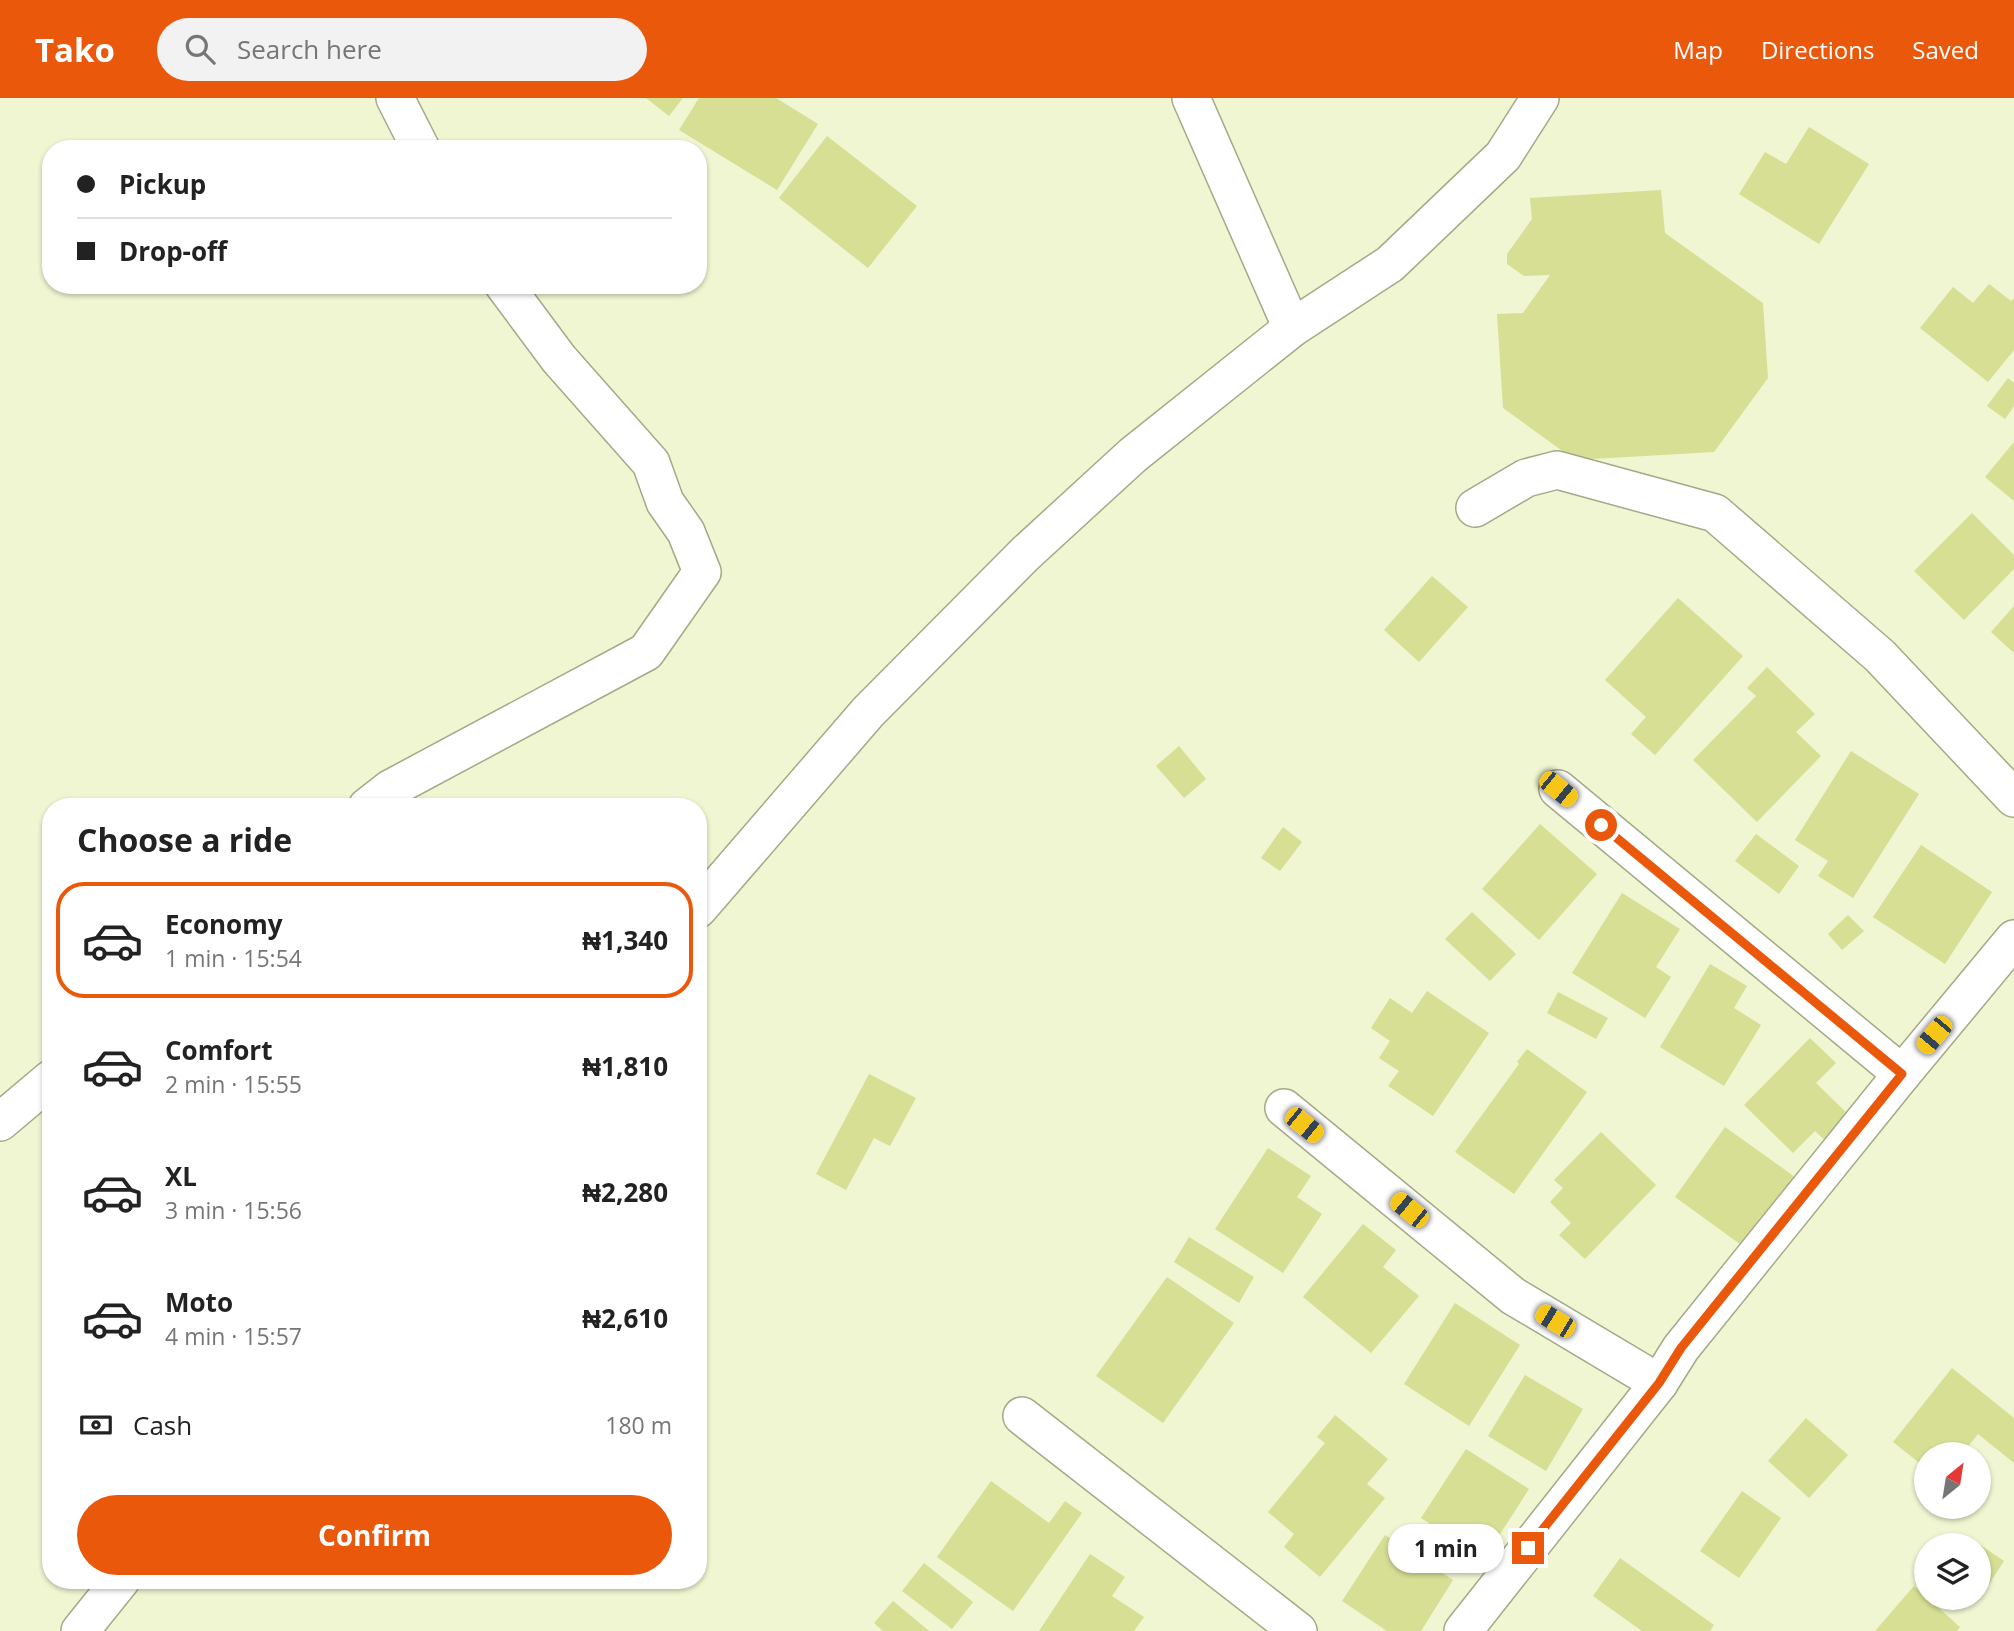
<!DOCTYPE html>
<meta charset="utf-8">
<style>
:root{--surface:#fff;--page:#f2f2f2;--text:#222;--muted:#767676;--line:#e0e0e0;--accent:#ea580c}
body{margin:0;font-family:"Open Sans",sans-serif;background:var(--page);color:var(--text);height:100vh;display:flex;flex-direction:column;font-size:26px;white-space:nowrap}
*{box-sizing:border-box;margin:0}
p{font-size:23px;color:var(--muted)}
.icon{flex:none;width:38px;height:38px;fill:none;stroke:currentColor;stroke-width:2;stroke-linecap:round;stroke-linejoin:round}
.map{position:relative;flex:1;overflow:hidden}
.side{position:absolute;left:42px;top:700px;width:665px;height:791px;display:flex;flex-direction:column;background:var(--surface);border-radius:28px;box-shadow:0 2px 5px #0004}
.side>*{flex:none}
.top-card{position:absolute;left:42px;top:42px;width:665px;height:154px;border-radius:28px;box-shadow:0 2px 5px #0004;display:grid;align-content:center;height:154px;padding:0 35px;background:var(--surface)}
.needle{width:46px;rotate:30deg}
.tools{position:absolute;left:1914px;top:1344px;display:grid;gap:14px}
.tools a{display:grid;place-items:center;width:77px;height:77px;border-radius:50%;background:var(--surface);box-shadow:0 2px 5px #0004;font-size:35px}
.end{position:absolute;width:32px;height:32px;margin:-16px;border:9px solid #ea580c;background:#fff;box-shadow:0 0 0 4px #fff}
.from{border-radius:50%}
.bubble{position:absolute;height:49px;border-radius:24px;background:var(--surface);box-shadow:0 2px 5px #0004;font-size:23px;font-weight:700;line-height:49px;text-align:center}
.car{position:absolute;width:21px;height:42px;margin:-21px -10px;border-radius:9px;box-shadow:0 0 5px 2px #0007;background:linear-gradient(#f5c518 24%,#345 0 40%,#f5c518 0 76%,#345 0 86%,#f5c518 0)}
.top-card b{display:flex;align-items:center;gap:24px;height:66px;font-size:26px}
.top-card b+b{border-top:2px solid var(--line)}
.top-card i{width:18px;height:18px;background:var(--text)}
ul{padding:0;list-style:none}
li{display:flex;align-items:center;gap:21px;height:116px;margin:0 14px 10px;padding:0 21px;border:4px solid transparent;border-radius:28px}
li div{flex:1}
li b{display:block;font-size:26px}
li em{font-style:normal;font-weight:700}
li.current{border-color:var(--accent)}
li>.icon{width:63px;height:63px;stroke-width:1.5}
h2{padding:0 35px;font-size:32px;line-height:84px}
.pay{display:flex;align-items:center;gap:18px;height:77px;padding:0 35px;font-size:26px}
.pay p{margin-inline-start:auto}
.primary-button{display:flex;gap:14px;margin-top:auto;padding:14px 35px}
.primary-button a{flex:1;height:80px;border-radius:42px;background:var(--accent);color:#fff;font-size:28px;font-weight:700;line-height:80px;text-align:center}
header{display:flex;align-items:center;gap:42px;box-sizing:border-box;height:98px;padding:0 35px;background:var(--accent);color:#fff}
header strong{font-size:33px}
nav{display:flex;gap:38px;margin-inline-start:auto;font-size:24px}
.search{width:490px;height:63px;background:var(--page);display:flex;align-items:center;gap:18px;box-sizing:border-box;padding:0 24px;border-radius:38px;color:var(--muted);font-size:26px}
.map>svg:first-child{display:block}
.building{fill:#d6df94}
.lines{fill:none;stroke-linecap:round;stroke-linejoin:round}
.street-casing{stroke:#a4a987;stroke-width:40}
.street{stroke:#fff;stroke-width:37}
.route{stroke:#ea580c;stroke-width:9}
</style>
<header>
<strong>Tako</strong>
<div class="search"><svg class="icon" aria-label="search" viewBox="0 0 24 24"><circle cx="10" cy="10" r="6"/><path d="M15 15l6 6"/></svg>Search here</div>
<nav><a>Map</a><a>Directions</a><a>Saved</a></nav>
</header>
<div class="map">
<svg width="2014" height="1533" viewBox="0 0 2014 1533">
<rect width="100%" height="100%" fill="#f0f5d2"/>
<g class="building">
<polygon points="646,0 683,0 669,18"/>
<polygon points="699,0 776,0 818,26 777,92 679,32"/>
<polygon points="1809,29 1869,66 1819,146 1739,96 1765,54 1786,66"/>
<polygon points="827,38 917,108 868,170 779,100"/>
<polygon points="1661,92 1665,135 1763,205 1768,280 1714,354 1575,362 1503,310 1497,216 1523,215 1550,177 1524,178 1507,166 1507,156 1532,121 1530,100"/>
<polygon points="1989,186 2011,203 2014,200 2014,252 1988,284 1920,230 1953,189 1973,205"/>
<polygon points="2008,280 2014,285 2014,308 2005,321 1987,308"/>
<polygon points="2014,344 2014,403 1985,379"/>
<polygon points="1972,415 2014,457 2014,471 1964,522 1914,473"/>
<polygon points="1432,478 1468,509 1419,564 1384,532"/>
<polygon points="1678,500 1743,558 1655,657 1631,636 1646,619 1605,582"/>
<polygon points="2014,508 2014,555 1991,534"/>
<polygon points="1767,569 1815,616 1796,634 1821,658 1757,724 1693,662 1756,598 1747,590"/>
<polygon points="1179,648 1206,681 1184,700 1156,668"/>
<polygon points="1851,653 1919,696 1853,800 1818,778 1828,763 1795,742"/>
<polygon points="1540,726 1597,776 1539,842 1482,791"/>
<polygon points="1283,729 1302,744 1280,773 1261,760"/>
<polygon points="1756,736 1799,768 1779,796 1735,763"/>
<polygon points="1921,747 1992,794 1945,866 1873,819"/>
<polygon points="1622,795 1680,831 1656,869 1671,879 1645,920 1572,875"/>
<polygon points="1472,814 1516,856 1490,883 1445,841"/>
<polygon points="1848,817 1864,833 1842,852 1828,836"/>
<polygon points="1710,866 1747,888 1734,910 1761,927 1724,988 1660,949"/>
<polygon points="1427,893 1489,935 1433,1018 1388,988 1399,973 1379,960 1390,943 1371,930 1390,900 1412,915"/>
<polygon points="1558,894 1608,920 1596,941 1547,915"/>
<polygon points="1810,940 1836,965 1816,985 1853,1021 1829,1046 1815,1033 1793,1055 1744,1007"/>
<polygon points="1527,951 1587,994 1514,1096 1455,1054 1519,966 1517,964"/>
<polygon points="869,976 916,1000 890,1048 874,1040 846,1092 816,1076"/>
<polygon points="1725,1029 1795,1079 1744,1149 1675,1099"/>
<polygon points="1601,1034 1656,1087 1585,1161 1559,1137 1571,1125 1550,1104 1563,1090 1554,1082"/>
<polygon points="1268,1050 1311,1078 1297,1099 1322,1116 1283,1175 1215,1131"/>
<polygon points="1363,1126 1396,1152 1383,1169 1419,1198 1371,1255 1303,1199"/>
<polygon points="1189,1139 1254,1179 1239,1205 1174,1164"/>
<polygon points="1167,1179 1234,1225 1163,1325 1096,1278"/>
<polygon points="1455,1205 1520,1247 1469,1328 1404,1286"/>
<polygon points="1952,1270 2014,1320 2014,1365 1978,1336 1962,1356 1927,1356 1927,1371 1893,1344"/>
<polygon points="1525,1277 1583,1311 1546,1373 1488,1338"/>
<polygon points="1335,1317 1388,1361 1367,1386 1385,1400 1320,1479 1284,1449 1294,1436 1268,1414 1325,1345 1317,1339"/>
<polygon points="1806,1320 1848,1357 1809,1400 1768,1363"/>
<polygon points="1466,1351 1529,1391 1484,1461 1421,1420"/>
<polygon points="991,1383 1049,1425 1065,1403 1082,1415 1013,1513 937,1459"/>
<polygon points="1742,1393 1781,1420 1739,1480 1700,1453"/>
<polygon points="1385,1437 1453,1482 1421,1533 1387,1533 1342,1503"/>
<polygon points="1979,1446 2004,1463 1978,1503 1974,1500 1979,1500"/>
<polygon points="1090,1456 1125,1479 1112,1498 1144,1519 1134,1533 1039,1533"/>
<polygon points="1620,1460 1714,1527 1710,1533 1642,1533 1593,1498"/>
<polygon points="924,1465 973,1504 952,1531 902,1493"/>
<polygon points="1914,1488 1960,1529 1957,1533 1875,1533"/>
<polygon points="893,1503 929,1533 883,1533 874,1525"/>
</g>
<g class="lines">
<defs>
<g id="street">
<polyline points="395,0 421,51"/>
<polyline points="1191,0 1292,230"/>
<polyline points="1475,410 1526,380 1557,372 1715,415 1880,558 2014,700"/>
<polyline points="1558,691 1902,976"/>
<polyline points="367,709 390,691 646,554 702,474 686,434 665,404 651,365 559,261 504,187"/>
<polyline points="698,811 868,614 1025,456 1133,357 1292,230 1390,166 1503,58 1540,0"/>
<polyline points="1284,1010 1513,1198 1659,1285"/>
<polyline points="0,1024 51,981"/>
<polyline points="1022,1318 1298,1533"/>
<polyline points="80,1533 121,1482"/>
<polyline points="1463,1533 1659,1285 1681,1250 1902,976 2014,841"/>
</g>
</defs>
<use href="#street" class="street-casing"/>
<use href="#street" class="street"/>
</g>
<g class="lines">
<polyline class="route" points="1528,1450 1659,1285 1681,1250 1902,976 1601,727"/>
</g>
</svg>
<div class="tools">
<a><svg class="needle" viewBox="-14 -14 28 28"><path d="M0-13l5 13h-10z" fill="#e53935"/><path d="M0 13l5-13h-10z" fill="#767676"/></svg></a>
<a><svg class="icon" aria-label="layers" viewBox="0 0 24 24"><path d="M12 4l9 5-9 5-9-5zM3 14l9 5 9-5"/></svg></a>
</div>
<i class="end from" style="left:1601px;top:727px"></i>
<i class="end" style="left:1528px;top:1450px"></i>
<div class="bubble" style="left:1388px;top:1426px;width:116px">1 min</div>
<i class="car" style="left:1558px;top:691px;rotate:129deg"></i>
<i class="car" style="left:1934px;top:937px;rotate:220deg"></i>
<i class="car" style="left:1304px;top:1027px;rotate:129deg"></i>
<i class="car" style="left:1409px;top:1112px;rotate:309deg"></i>
<i class="car" style="left:1555px;top:1223px;rotate:301deg"></i>
<div class="top-card">
<b><i class="from"></i>Pickup</b>
<b><i></i>Drop-off</b>
</div>
<section class="side">
<h2>Choose a ride</h2>
<ul>
<li class="current"><svg class="icon" aria-label="car" viewBox="0 0 24 24"><path d="M5 17H2v-5l4-1 3-4h7l3 4 3 1v5h-3M9 17h6M6 11h13"/><circle cx="7" cy="17" r="2"/><circle cx="17" cy="17" r="2"/></svg><div><b>Economy</b><p>1 min · 15:54</p></div><em>₦1,340</em></li>
<li><svg class="icon" aria-label="car" viewBox="0 0 24 24"><path d="M5 17H2v-5l4-1 3-4h7l3 4 3 1v5h-3M9 17h6M6 11h13"/><circle cx="7" cy="17" r="2"/><circle cx="17" cy="17" r="2"/></svg><div><b>Comfort</b><p>2 min · 15:55</p></div><em>₦1,810</em></li>
<li><svg class="icon" aria-label="car" viewBox="0 0 24 24"><path d="M5 17H2v-5l4-1 3-4h7l3 4 3 1v5h-3M9 17h6M6 11h13"/><circle cx="7" cy="17" r="2"/><circle cx="17" cy="17" r="2"/></svg><div><b>XL</b><p>3 min · 15:56</p></div><em>₦2,280</em></li>
<li><svg class="icon" aria-label="car" viewBox="0 0 24 24"><path d="M5 17H2v-5l4-1 3-4h7l3 4 3 1v5h-3M9 17h6M6 11h13"/><circle cx="7" cy="17" r="2"/><circle cx="17" cy="17" r="2"/></svg><div><b>Moto</b><p>4 min · 15:57</p></div><em>₦2,610</em></li>
</ul>
<div class="pay"><svg class="icon" aria-label="cash" viewBox="0 0 24 24"><path d="M3 7h18v10H3z"/><circle cx="12" cy="12" r="2"/></svg>Cash<p>180 m</p></div>
<div class="primary-button"><a>Confirm</a></div>
</section>
</div>
